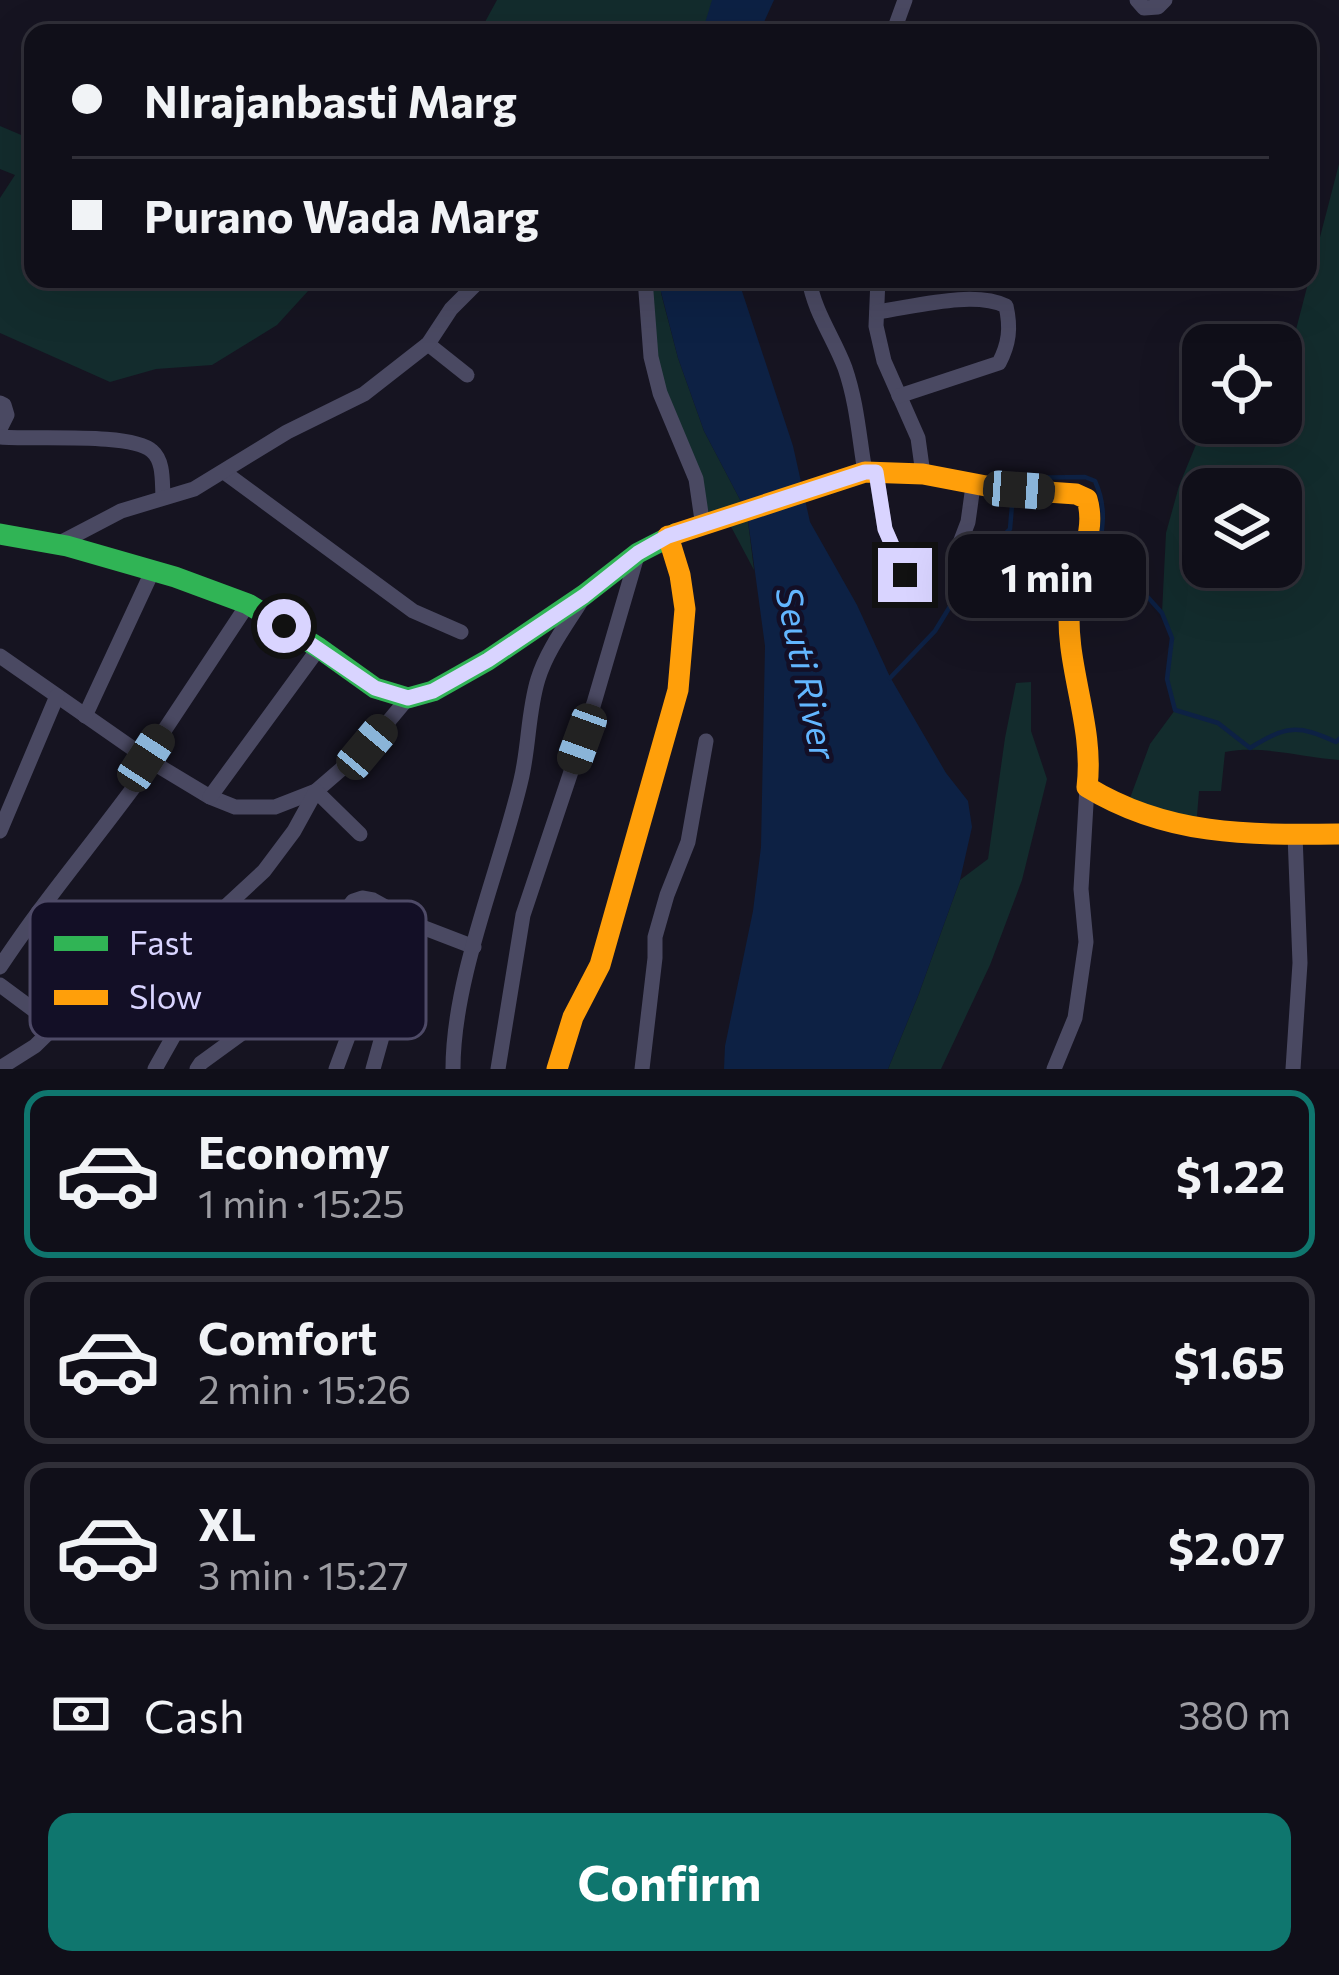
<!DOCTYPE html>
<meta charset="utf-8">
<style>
:root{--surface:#100f19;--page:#191822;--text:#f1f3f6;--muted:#9c9ca2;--line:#302f38;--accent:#0f766e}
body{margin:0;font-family:Commissioner,sans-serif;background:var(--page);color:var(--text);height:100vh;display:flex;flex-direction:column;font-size:45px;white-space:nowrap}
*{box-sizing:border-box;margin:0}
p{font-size:39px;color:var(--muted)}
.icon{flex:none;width:66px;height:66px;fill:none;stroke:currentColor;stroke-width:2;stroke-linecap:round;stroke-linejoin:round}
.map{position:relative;height:1069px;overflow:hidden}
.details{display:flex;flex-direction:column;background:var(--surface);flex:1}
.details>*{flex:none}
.hud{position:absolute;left:24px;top:24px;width:1293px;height:264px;border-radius:24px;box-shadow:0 12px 48px #0002,0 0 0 3px var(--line);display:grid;align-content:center;height:264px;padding:0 48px;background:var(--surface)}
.controls{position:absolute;left:1182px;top:324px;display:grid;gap:24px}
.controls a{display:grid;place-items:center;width:120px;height:120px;border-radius:24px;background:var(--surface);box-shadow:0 12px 48px #0002,0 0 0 3px var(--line);font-size:60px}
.end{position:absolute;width:54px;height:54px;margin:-27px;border:15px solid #d9d4ff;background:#111;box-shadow:0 0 0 6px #111}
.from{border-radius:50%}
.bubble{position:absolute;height:84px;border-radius:24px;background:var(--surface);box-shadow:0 12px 48px #0002,0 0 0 3px var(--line);font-size:39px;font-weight:700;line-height:84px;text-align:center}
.car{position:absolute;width:36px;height:72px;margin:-36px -18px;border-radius:15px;box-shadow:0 0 9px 3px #0007;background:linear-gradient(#222 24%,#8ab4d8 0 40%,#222 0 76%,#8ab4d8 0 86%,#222 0)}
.hud b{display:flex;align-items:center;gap:42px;height:114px;font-size:45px}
.hud b+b{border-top:3px solid var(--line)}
.hud i{width:30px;height:30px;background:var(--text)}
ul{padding:21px 0 0;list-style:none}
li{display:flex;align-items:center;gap:36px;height:168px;margin:0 24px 18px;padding:0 24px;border:6px solid var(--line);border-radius:24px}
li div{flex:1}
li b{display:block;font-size:45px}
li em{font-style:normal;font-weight:700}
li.current{border-color:var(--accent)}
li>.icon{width:108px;height:108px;stroke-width:1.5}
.pay{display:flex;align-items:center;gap:30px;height:132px;padding:0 48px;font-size:45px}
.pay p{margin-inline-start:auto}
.primary-button{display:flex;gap:24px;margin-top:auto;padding:24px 48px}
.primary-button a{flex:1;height:138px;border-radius:24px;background:var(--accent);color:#fff;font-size:48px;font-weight:700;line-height:138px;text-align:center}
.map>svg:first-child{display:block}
.green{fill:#132c2d;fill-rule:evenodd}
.water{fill:#0d2144}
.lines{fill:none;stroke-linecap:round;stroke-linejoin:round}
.stream{stroke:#0d2144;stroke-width:4.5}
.street{stroke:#4a4962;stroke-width:15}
.fast{stroke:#30b455;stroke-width:21}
.slow{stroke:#ff9f0a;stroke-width:21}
.route{stroke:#d9d4ff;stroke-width:15}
.labels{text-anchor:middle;stroke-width:9;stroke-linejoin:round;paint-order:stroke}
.water-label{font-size:36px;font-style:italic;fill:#62b6ff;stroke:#130f26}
.key{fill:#130f26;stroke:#4e4a67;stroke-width:3}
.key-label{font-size:33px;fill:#d9d4ff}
</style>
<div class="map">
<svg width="1339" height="1069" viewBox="0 0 1339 1069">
<rect width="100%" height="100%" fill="#161421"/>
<g class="green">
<polygon points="497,0 714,0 702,33 479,33"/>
<polygon points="0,126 33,140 33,279 319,279 277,325 212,365 156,369 110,382 0,333 0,198 15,175 0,169"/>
<path d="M1339,164V760C1301,757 1262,745 1225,752L1221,791H1199L1196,828L1126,809L1150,744L1175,710L1167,679L1172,638L1162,613L1166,533L1179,486L1204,425L1241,431L1248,423H1281V378L1285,372ZM1203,489H1281V567H1203Z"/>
<polygon points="645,279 661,279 661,293 678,358 704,431 747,513 754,570 727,519 703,527 696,479 660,393"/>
<polygon points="1031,682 1031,731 1047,779 1022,880 990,965 941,1069 888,1069 918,996 960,880 988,859 1005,738 1016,683"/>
</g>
<g class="water">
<polygon points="712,0 774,0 759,33 702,33"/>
<polygon points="661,279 738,279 793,446 810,522 857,605 890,677 946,773 968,801 972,827 960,880 918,996 888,1069 724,1069 725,1046 753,911 761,847 765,646 747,513 704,431 678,358 661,292"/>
</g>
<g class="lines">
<g class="stream">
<path d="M1015,482V478L1085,477L1095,481C1108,510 1102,531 1097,561L1136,584L1162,613L1172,638L1167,679L1175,710L1218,723L1250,748C1286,726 1297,724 1336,742L1339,739"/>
<polyline points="890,678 935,631 979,559 1010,529 1013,493"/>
</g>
<g class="street">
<polyline points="1137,0 1144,8 1158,7 1165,0"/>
<polyline points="893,33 905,0"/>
<polyline points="645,279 651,357 660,393 696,479 703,527"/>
<path d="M809,279C814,312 834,338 845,368C857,403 859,437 865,472"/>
<polyline points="878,279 876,326 884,361 918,438 923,474"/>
<path d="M877,312C914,307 973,290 1006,306C1011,328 1009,344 999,363L899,396"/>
<polyline points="428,344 467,375"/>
<polyline points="0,403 4,405 7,415 0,429"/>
<path d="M0,437C32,440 131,432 152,451C164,461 162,482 163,496"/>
<polyline points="224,472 413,611 461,632"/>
<polyline points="876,473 885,529 905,575"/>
<polyline points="58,544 121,511 194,489 287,432 364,394 428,344 451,309 481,279"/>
<polyline points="955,556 968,522 973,486"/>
<polyline points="0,656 152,762 210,797 235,807 275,807 316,791 367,747 408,698"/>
<polyline points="85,716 152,572"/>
<polyline points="146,758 248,604"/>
<polyline points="210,797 319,648"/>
<polyline points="0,831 57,696"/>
<path d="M0,967C46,896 103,832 152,762"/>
<polyline points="0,985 54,1025"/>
<polyline points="0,1068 35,1046 87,995 129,967 183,946 264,871 294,831 316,791 360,834"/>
<polyline points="155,1069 173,1037 183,946"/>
<polyline points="197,1069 201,1063 263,1018 353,901 362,898 373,900 422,927 474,947"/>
<polyline points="336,1069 368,983 375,977 397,983 415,923"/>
<polyline points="373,1069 397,983"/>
<path d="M453,1069C453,977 500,870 521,780C529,747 528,711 538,679C547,650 567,624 583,598"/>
<polyline points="498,1069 523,915 594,703 637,556"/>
<polyline points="642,1069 655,958 655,937 667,895 688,842 706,741"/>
<polyline points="1054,1069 1075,1018 1086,942 1081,889 1087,787"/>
<polyline points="1293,1069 1300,963 1295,835"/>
</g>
<polyline class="fast" points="0,534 67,546 175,577 248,604 319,648 375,688 408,698 433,691 488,660 584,595 638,553 675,534"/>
<g class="slow">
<path d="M1019,490L1076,494L1087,499C1098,536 1074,564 1070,600C1063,663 1095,723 1087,787C1167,836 1248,835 1339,834"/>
<polyline points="675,534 865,472 923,474 1007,490"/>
<polyline points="557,1069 573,1017 600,965 678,690 685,609 680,575 668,536"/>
</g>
</g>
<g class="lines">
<polyline class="route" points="284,626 375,688 408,698 433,691 488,660 584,596 638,553 668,536 865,472 876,472 885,529 905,575"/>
</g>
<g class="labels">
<g class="water-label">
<text transform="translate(806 673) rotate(78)" y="13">Seuti River</text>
</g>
</g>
<rect x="30" y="901" width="396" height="138" rx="18" class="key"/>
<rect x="54" y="936" width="54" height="15" fill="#30b455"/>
<rect x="54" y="990" width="54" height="15" fill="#ff9f0a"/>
<g class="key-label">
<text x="129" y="955">Fast</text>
<text x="129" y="1009">Slow</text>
</g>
</svg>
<div class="controls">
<a><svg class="icon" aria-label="locate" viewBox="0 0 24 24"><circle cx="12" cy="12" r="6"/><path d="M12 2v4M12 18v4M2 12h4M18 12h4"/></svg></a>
<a><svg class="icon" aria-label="layers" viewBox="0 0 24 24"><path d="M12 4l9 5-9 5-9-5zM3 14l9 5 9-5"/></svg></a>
</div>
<i class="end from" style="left:284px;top:626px"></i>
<i class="end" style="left:905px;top:575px"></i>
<div class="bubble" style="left:948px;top:534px;width:198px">1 min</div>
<i class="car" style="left:1019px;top:490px;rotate:94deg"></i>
<i class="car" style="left:582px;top:739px;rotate:200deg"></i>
<i class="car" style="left:367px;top:747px;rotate:40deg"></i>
<i class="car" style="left:146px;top:758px;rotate:33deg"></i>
<div class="hud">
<b><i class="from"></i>NIrajanbasti Marg</b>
<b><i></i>Purano Wada Marg</b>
</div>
</div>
<section class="details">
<ul>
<li class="current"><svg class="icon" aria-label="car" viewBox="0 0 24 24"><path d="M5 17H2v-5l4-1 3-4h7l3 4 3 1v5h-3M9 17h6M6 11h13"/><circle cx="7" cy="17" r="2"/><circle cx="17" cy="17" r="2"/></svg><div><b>Economy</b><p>1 min · 15:25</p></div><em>$1.22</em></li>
<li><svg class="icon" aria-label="car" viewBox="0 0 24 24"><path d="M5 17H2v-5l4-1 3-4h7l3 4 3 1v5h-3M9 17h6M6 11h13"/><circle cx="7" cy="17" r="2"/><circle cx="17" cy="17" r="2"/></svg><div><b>Comfort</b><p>2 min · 15:26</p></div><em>$1.65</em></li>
<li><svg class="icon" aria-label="car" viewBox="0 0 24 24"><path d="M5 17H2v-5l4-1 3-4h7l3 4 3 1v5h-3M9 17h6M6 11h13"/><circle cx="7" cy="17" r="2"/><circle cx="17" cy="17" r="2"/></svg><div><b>XL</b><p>3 min · 15:27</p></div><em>$2.07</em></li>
</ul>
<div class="pay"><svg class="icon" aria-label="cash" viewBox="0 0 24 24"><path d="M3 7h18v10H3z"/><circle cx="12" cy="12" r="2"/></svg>Cash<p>380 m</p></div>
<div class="primary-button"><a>Confirm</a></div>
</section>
